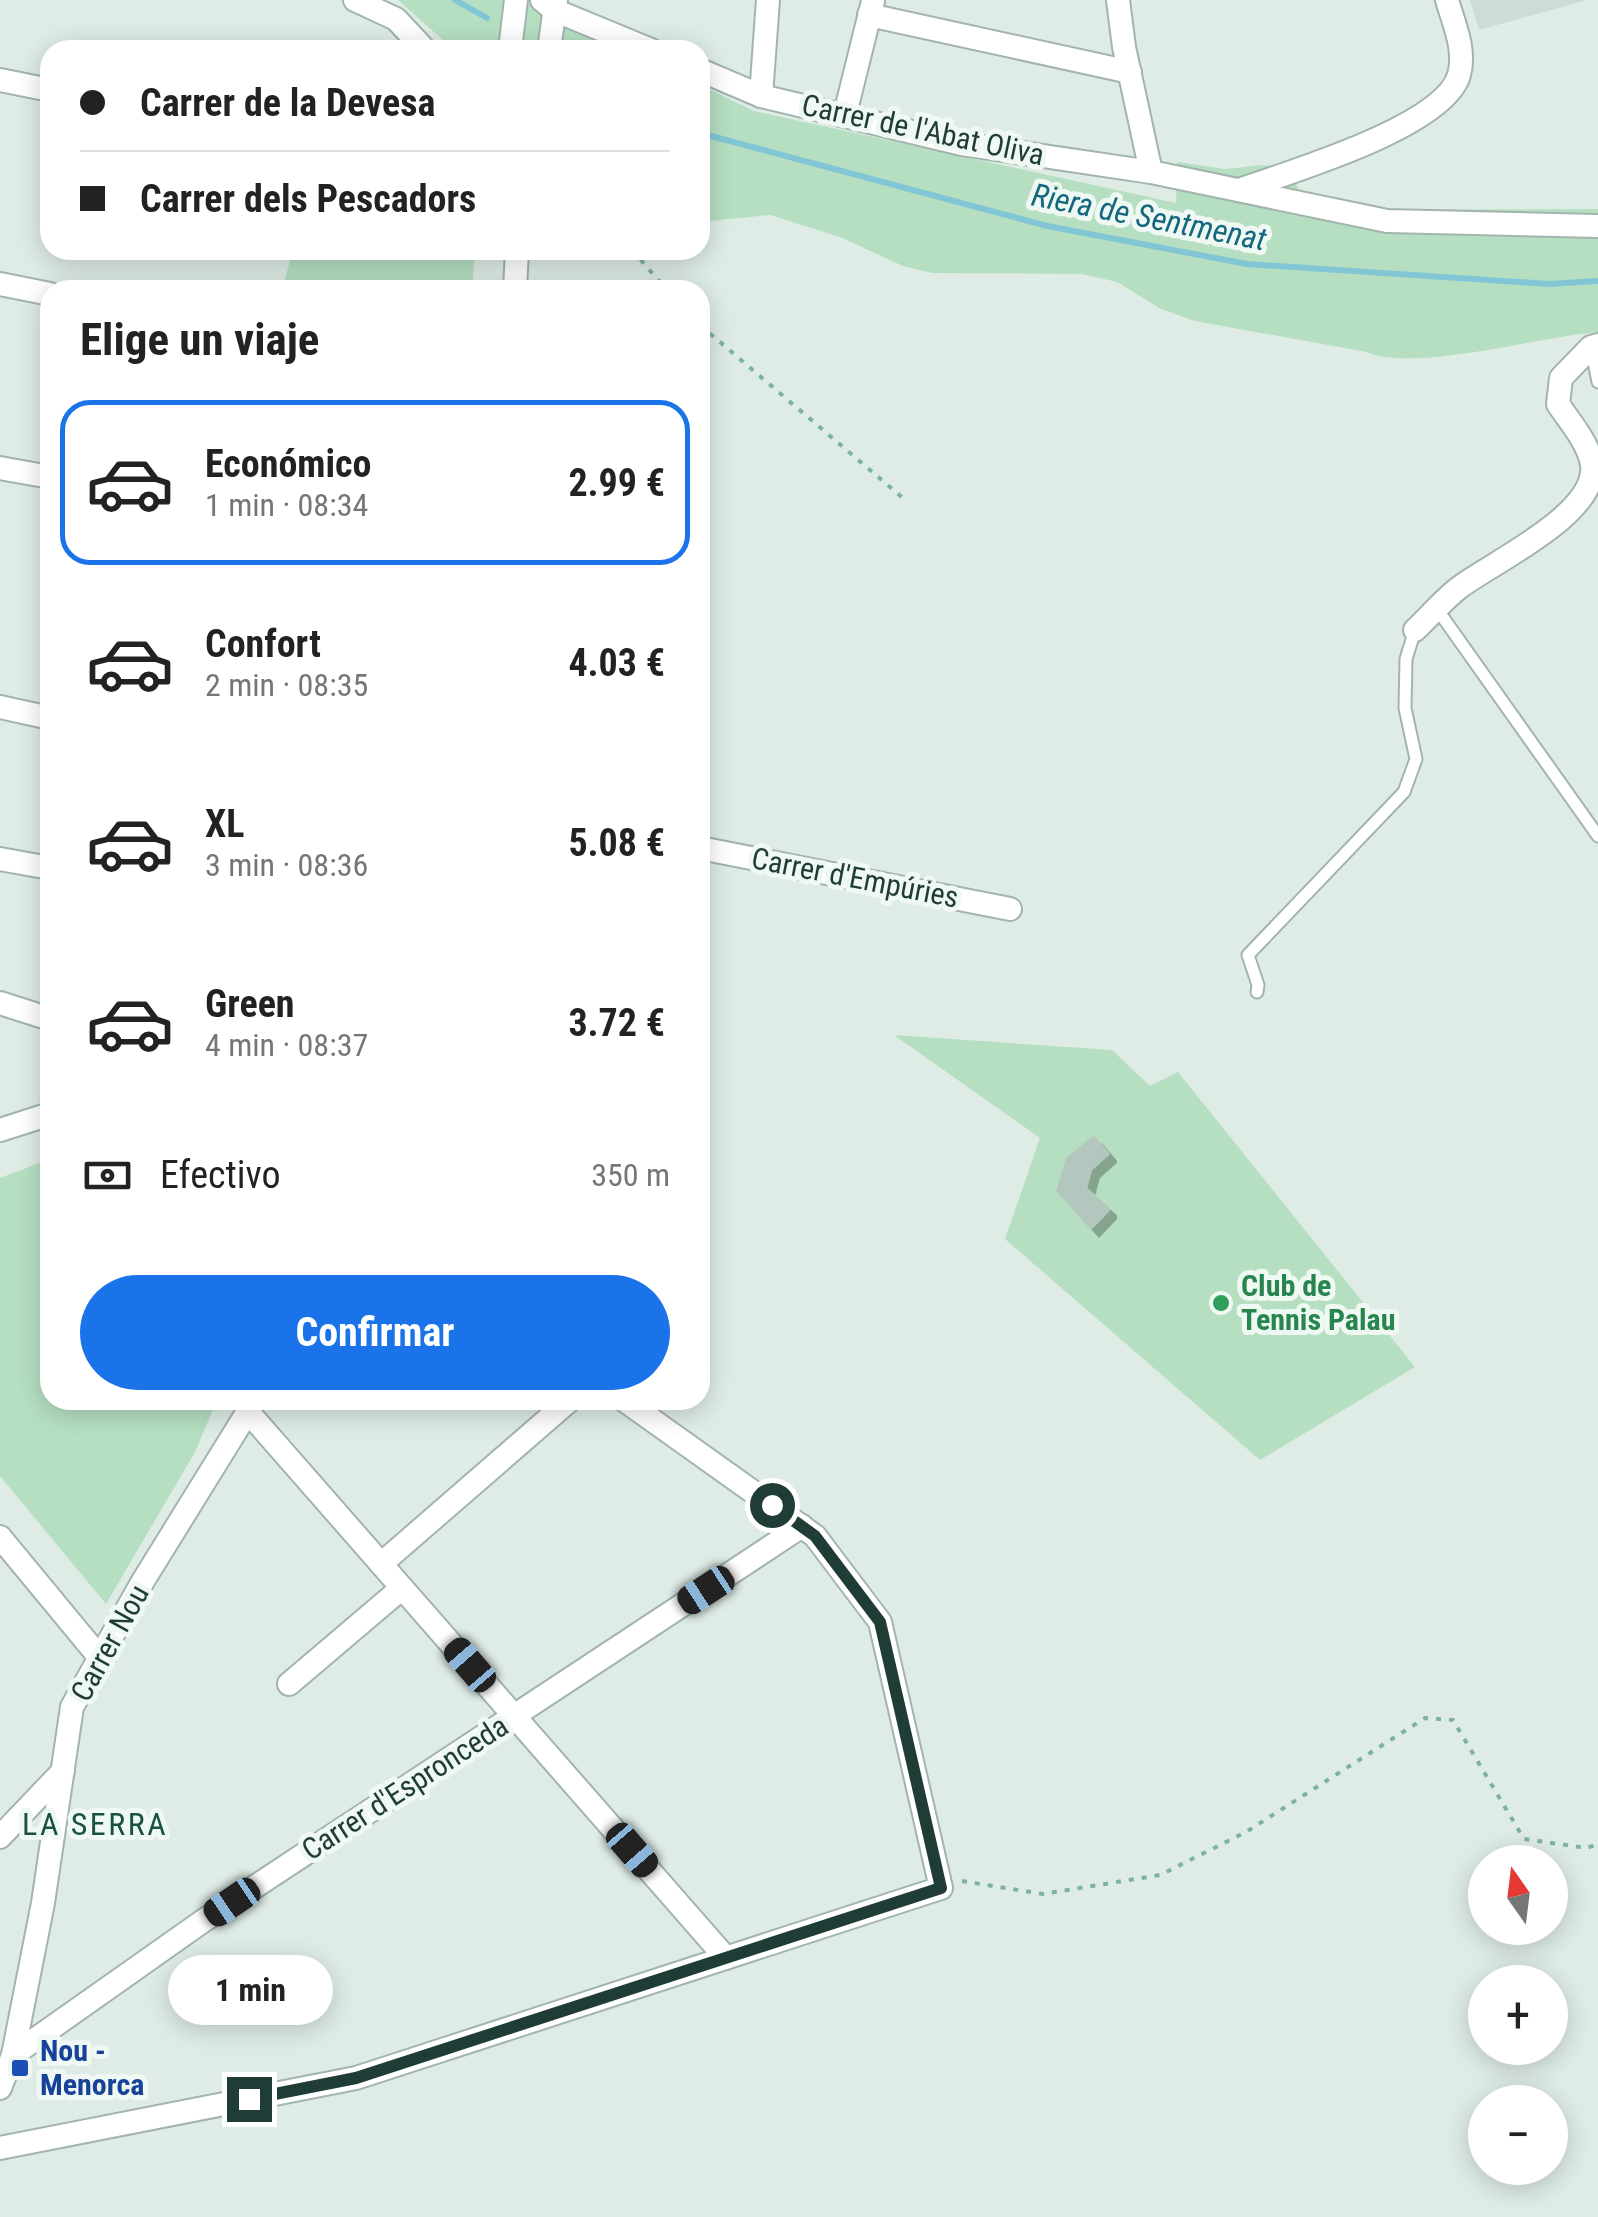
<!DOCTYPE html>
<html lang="es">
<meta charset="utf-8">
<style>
:root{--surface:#fff;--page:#f6f6f6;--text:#222;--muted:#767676;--line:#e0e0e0;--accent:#1a73e8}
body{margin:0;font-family:"Roboto Condensed",sans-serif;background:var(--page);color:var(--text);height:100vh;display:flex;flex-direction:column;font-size:38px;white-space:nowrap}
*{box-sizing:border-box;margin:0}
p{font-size:32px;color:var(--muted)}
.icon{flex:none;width:55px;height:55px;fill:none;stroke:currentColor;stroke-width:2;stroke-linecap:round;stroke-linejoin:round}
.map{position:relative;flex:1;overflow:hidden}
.side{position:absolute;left:40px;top:280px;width:670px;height:1130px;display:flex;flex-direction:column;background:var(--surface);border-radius:30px;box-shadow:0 5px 25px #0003}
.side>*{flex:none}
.guide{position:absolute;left:40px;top:40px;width:670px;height:220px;border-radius:30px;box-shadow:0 5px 25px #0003;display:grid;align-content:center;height:220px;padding:0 40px;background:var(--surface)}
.needle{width:65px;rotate:346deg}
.fabs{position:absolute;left:1468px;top:1845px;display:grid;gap:20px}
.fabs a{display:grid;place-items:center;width:100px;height:100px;border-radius:50%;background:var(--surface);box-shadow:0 5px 25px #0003;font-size:50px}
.end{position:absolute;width:45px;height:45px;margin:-22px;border:12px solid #1f3d36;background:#fff;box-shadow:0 0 0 5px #fff}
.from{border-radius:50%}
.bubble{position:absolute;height:70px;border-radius:35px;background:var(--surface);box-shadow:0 5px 25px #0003;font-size:32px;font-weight:700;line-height:70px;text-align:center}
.car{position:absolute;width:30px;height:60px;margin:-30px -15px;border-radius:12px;box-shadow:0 0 8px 2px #0007;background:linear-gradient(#222 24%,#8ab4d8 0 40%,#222 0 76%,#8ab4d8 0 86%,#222 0)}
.guide b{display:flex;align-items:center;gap:35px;height:95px;font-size:38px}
.guide b+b{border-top:2px solid var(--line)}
.guide i{width:25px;height:25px;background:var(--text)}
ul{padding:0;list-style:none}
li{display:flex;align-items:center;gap:30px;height:165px;margin:0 20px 15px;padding:0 20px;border:5px solid transparent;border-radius:30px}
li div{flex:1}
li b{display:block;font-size:38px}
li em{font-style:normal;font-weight:700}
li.selected{border-color:var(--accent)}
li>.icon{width:90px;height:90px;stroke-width:1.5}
h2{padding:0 40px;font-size:45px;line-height:120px}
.pay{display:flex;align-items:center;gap:25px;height:110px;padding:0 40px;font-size:38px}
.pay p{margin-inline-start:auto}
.cta{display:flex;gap:20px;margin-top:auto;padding:20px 40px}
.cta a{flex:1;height:115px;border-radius:60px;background:var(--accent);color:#fff;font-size:40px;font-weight:700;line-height:115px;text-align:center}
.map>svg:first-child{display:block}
.built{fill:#cddcd5}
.green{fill:#b6dfc2}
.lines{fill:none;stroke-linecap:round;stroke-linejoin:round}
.stream{stroke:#82c6d6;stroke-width:6}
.building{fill:#b4c7bf;filter:url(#shadow)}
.service-casing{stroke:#a2b4ae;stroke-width:15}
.minor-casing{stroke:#a2b4ae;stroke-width:26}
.path{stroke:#7db2a3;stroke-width:4;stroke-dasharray:5 8;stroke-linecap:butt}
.service{stroke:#fff;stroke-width:11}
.minor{stroke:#fff;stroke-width:22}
.route{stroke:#1f3d36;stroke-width:12}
.leisure-dot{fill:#2e9e5b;stroke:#f0f8f4;stroke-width:4}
.transit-dot{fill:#1a4fb4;stroke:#f0f8f4;stroke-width:4}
.labels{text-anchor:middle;stroke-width:10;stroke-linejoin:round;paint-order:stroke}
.street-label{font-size:30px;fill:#1f3d36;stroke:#f0f8f4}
.leisure-label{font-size:30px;font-weight:bold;fill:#27864d;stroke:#f0f8f4;text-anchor:start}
.transit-label{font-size:30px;font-weight:bold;fill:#164399;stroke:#f0f8f4;text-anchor:start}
.water-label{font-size:32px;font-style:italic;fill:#14687e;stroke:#f0f8f4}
.neighbourhood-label{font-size:32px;letter-spacing:2.5px;fill:#195145;stroke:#f0f8f4}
</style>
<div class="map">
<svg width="1598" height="2217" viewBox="0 0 1598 2217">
<defs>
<filter id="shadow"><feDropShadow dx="8" dy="8" stdDeviation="0" flood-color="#0004"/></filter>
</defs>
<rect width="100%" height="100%" fill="#dfece6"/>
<polygon class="built" points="1470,0 1587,0 1479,30"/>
<g class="green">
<polygon points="398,0 524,0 628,50 454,50"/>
<path d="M700,85L754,111L1176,203L1177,162L1226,169L1262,165L1281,167L1297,185L1300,194L1383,210L1598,209V332C1543,336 1412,373 1367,352L1195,321L1161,309L1117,282L1082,274L932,273L903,266L840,237L770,215L700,222Z"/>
<polygon points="293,250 475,250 472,290 282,290"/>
<polygon points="894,1035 1112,1050 1150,1086 1178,1072 1415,1367 1260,1460 1005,1239 1040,1138"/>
<polygon points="50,1159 50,1400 217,1400 195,1452 106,1604 0,1476 0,1178"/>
</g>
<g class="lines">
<g class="stream">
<polyline points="455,0 487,18"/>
<polyline points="700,133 1047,226 1247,264 1549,284 1598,281"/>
</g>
</g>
<polygon class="building" points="1094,1135 1110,1154 1092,1170 1087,1188 1111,1209 1091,1230 1056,1191 1066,1158"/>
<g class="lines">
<defs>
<g id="service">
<polyline points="1591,347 1598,382"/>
<polyline points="1437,609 1598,836"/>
<polyline points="1257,992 1258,985 1248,955 1404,792 1416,759 1405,708 1406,659 1415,630"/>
</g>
<g id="minor">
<polyline points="355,0 396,19 425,50"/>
<polyline points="542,0 554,10 651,50"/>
<polyline points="1118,0 1124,47 1151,172"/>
<polyline points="869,15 1130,72"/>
<polyline points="510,50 516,0"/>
<polyline points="549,50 556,0"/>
<polyline points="700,70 761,96 962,144 1151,172 1387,221 1598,226"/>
<polyline points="0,80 50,90"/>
<polyline points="761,96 768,0"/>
<polyline points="845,114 873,1"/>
<path d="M1239,190C1289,172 1444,127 1459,75C1466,50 1454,24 1447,0"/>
<polyline points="0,284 50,294"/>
<polyline points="515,290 517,250"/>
<polyline points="0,468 50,477"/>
<path d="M1415,630C1430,616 1444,599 1460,587C1493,562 1598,514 1592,465C1589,443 1569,421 1558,404L1561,378L1591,347L1598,345"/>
<polyline points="0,707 50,718"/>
<polyline points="700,848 1010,909"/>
<polyline points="0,859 50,868"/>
<polyline points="0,1003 50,1019"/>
<polyline points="0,1130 50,1114"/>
<polyline points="249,1413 726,1958"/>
<polyline points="0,1537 100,1658"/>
<polyline points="381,1564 570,1400"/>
<polyline points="289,1684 402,1588"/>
<polyline points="0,1837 63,1771"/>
<polyline points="13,2055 203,1921 802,1526"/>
<polyline points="0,2088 13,2055 43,1903 72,1707 143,1581 255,1400"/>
<polyline points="0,2148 356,2078 941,1888 880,1622 815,1536 624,1400"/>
</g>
</defs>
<use href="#service" class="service-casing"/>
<use href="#minor" class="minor-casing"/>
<g class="path">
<polyline points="632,250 667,290"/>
<polyline points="700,325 904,499"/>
<polyline points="962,1881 1043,1894 1160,1875 1246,1832 1425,1718 1453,1720 1524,1839 1587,1848 1598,1844"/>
</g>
<use href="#service" class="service"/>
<use href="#minor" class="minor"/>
</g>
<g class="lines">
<polyline class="route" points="249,2099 356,2078 941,1888 880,1622 815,1536 772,1505"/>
</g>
<circle class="leisure-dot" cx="1221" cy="1303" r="10"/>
<rect class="transit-dot" x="10" y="2058" width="20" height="20" rx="5"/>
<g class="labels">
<g class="street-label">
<text transform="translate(923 130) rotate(12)" y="10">Carrer de l'Abat Oliva</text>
<text transform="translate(855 878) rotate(11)" y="10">Carrer d'Empúries</text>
<text transform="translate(110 1643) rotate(-61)" y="10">Carrer Nou</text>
<text transform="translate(405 1788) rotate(-33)" y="10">Carrer d'Espronceda</text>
</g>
<g class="leisure-label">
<text x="1241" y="1296">Club de<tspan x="1241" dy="34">Tennis Palau</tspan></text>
</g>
<g class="transit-label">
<text x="40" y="2061">Nou -<tspan x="40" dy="34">Menorca</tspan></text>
</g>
<g class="water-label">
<text transform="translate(1149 217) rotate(11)" y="11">Riera de Sentmenat</text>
</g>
<g class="neighbourhood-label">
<text x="95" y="1835">LA SERRA</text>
</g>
</g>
</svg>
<div class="fabs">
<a><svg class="needle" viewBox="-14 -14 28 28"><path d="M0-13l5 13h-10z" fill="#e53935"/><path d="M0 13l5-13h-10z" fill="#767676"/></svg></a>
<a>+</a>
<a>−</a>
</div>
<i class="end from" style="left:772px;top:1505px"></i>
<i class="end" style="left:249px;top:2099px"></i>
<div class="bubble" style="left:168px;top:1955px;width:165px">1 min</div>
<i class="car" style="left:706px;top:1590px;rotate:237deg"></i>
<i class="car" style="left:470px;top:1665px;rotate:319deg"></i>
<i class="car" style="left:632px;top:1850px;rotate:139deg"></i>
<i class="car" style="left:232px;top:1902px;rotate:236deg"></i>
<div class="guide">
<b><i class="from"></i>Carrer de la Devesa</b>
<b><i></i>Carrer dels Pescadors</b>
</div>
<section class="side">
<h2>Elige un viaje</h2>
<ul>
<li class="selected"><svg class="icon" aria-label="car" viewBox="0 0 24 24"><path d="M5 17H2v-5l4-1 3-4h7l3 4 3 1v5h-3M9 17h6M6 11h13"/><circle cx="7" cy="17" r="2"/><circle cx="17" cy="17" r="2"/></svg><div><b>Económico</b><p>1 min · 08:34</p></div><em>2.99 €</em></li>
<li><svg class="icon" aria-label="car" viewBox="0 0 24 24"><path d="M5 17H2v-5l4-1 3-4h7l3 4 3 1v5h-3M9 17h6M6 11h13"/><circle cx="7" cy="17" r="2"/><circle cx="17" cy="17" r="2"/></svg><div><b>Confort</b><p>2 min · 08:35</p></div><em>4.03 €</em></li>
<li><svg class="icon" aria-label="car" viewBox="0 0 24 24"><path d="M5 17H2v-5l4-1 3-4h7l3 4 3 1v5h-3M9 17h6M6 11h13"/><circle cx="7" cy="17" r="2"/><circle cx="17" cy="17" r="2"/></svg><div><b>XL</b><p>3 min · 08:36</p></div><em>5.08 €</em></li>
<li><svg class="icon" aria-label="car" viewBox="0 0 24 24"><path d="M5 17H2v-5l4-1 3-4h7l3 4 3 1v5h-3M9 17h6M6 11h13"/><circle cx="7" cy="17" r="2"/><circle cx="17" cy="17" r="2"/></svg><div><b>Green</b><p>4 min · 08:37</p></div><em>3.72 €</em></li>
</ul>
<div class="pay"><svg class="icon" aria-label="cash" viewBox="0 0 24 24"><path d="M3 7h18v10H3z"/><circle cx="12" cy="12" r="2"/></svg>Efectivo<p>350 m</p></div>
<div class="cta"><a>Confirmar</a></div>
</section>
</div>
